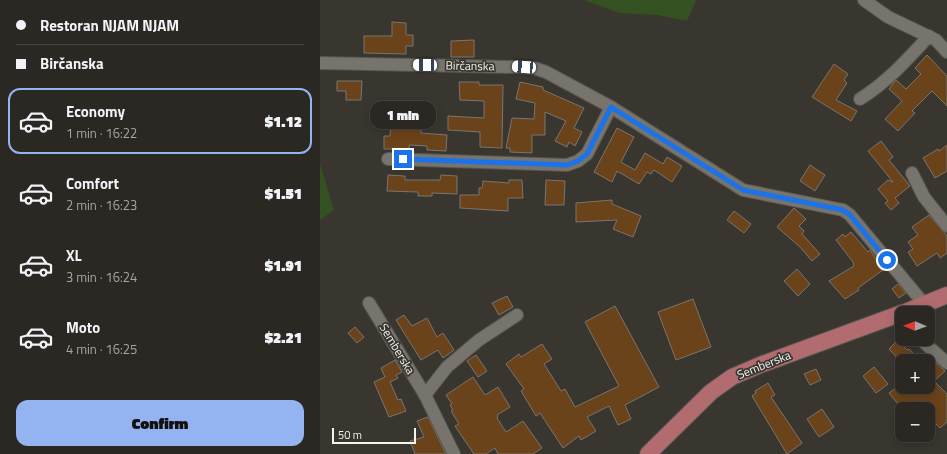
<!DOCTYPE html>
<meta charset="utf-8">
<style>
:root{--surface:#2b2824;--page:#373431;--text:#f1f3f6;--muted:#a6a6a6;--line:#474441;--accent:#95b2f1}
body{margin:0;font-family:"Titillium Web",sans-serif;background:var(--page);color:var(--text);height:100vh;display:flex;flex-direction:column;font-size:15px;white-space:nowrap}
*{box-sizing:border-box;margin:0}
p{font-size:13px;color:var(--muted)}
.icon{flex:none;width:22px;height:22px;fill:none;stroke:currentColor;stroke-width:2;stroke-linecap:round;stroke-linejoin:round}
.map{position:relative;flex:1;overflow:hidden}
.details{display:flex;flex-direction:column;background:var(--surface);width:320px}
.details>*{flex:none}
.guide{display:grid;align-content:center;height:88px;padding:0 16px;background:var(--surface)}
.needle{width:26px;rotate:271deg}
.buttons{position:absolute;left:575px;top:306px;display:grid;gap:8px}
.buttons a{display:grid;place-items:center;width:40px;height:40px;border-radius:8px;background:var(--surface);box-shadow:0 2px 10px #0003,0 0 0 1px var(--line);font-size:20px}
.scale{position:absolute;left:12px;bottom:10px;width:84px;box-sizing:border-box;padding-left:4px;border:2px solid #f5f3f0;border-top:0;font-size:11px;line-height:14px;white-space:nowrap;color:#f5f3f0;-webkit-text-stroke:3px #393630;paint-order:stroke}
.end{position:absolute;width:18px;height:18px;margin:-9px;border:5px solid #1a73e8;background:#fff;box-shadow:0 0 0 2px #fff}
.from{border-radius:50%}
.bubble{position:absolute;height:28px;border-radius:12px;background:var(--surface);box-shadow:0 2px 10px #0003,0 0 0 1px var(--line);font-size:13px;font-weight:800;line-height:28px;text-align:center}
.car{position:absolute;width:12px;height:24px;margin:-12px -6px;border-radius:5px;box-shadow:0 0 3px 1px #0007;background:linear-gradient(#fff 24%,#345 0 40%,#fff 0 76%,#345 0 86%,#fff 0)}
.guide b{display:flex;align-items:center;gap:14px;height:38px;font-size:15px}
.guide b+b{border-top:1px solid var(--line)}
.guide i{width:10px;height:10px;background:var(--text)}
ul{padding:0;list-style:none}
li{display:flex;align-items:center;gap:12px;height:66px;margin:0 8px 6px;padding:0 8px;border:2px solid transparent;border-radius:12px}
li div{flex:1}
li b{display:block;font-size:15px}
li em{font-style:normal;font-weight:800}
li.active{border-color:var(--accent)}
li>.icon{width:36px;height:36px;stroke-width:1.5}
.cta{display:flex;gap:8px;margin-top:auto;padding:8px 16px}
.cta a{flex:1;height:46px;border-radius:12px;background:var(--accent);color:#111;font-size:16px;font-weight:800;line-height:46px;text-align:center}
main{display:flex;flex:1;min-height:0}
.map>svg:first-child{display:block}
.green{fill:#345121}
.building{fill:#6b431a;stroke:#7a746f}
.lines{fill:none;stroke-linecap:round;stroke-linejoin:round}
.minor-casing{stroke:#575550;stroke-width:14}
.major-casing{stroke:#575550;stroke-width:18}
.minor{stroke:#77736d;stroke-width:12}
.major{stroke:#b26c6f;stroke-width:16}
.route{stroke:#1a73e8;stroke-width:5}
.labels{text-anchor:middle;stroke-width:3.5;stroke-linejoin:round;paint-order:stroke}
.street-label{font-size:12px;fill:#f5f3f0;stroke:#393630}
</style>
<main>
<section class="details">
<div class="guide">
<b><i class="from"></i>Restoran NJAM NJAM</b>
<b><i></i>Birčanska</b>
</div>
<ul>
<li class="active"><svg class="icon" aria-label="car" viewBox="0 0 24 24"><path d="M5 17H2v-5l4-1 3-4h7l3 4 3 1v5h-3M9 17h6M6 11h13"/><circle cx="7" cy="17" r="2"/><circle cx="17" cy="17" r="2"/></svg><div><b>Economy</b><p>1 min · 16:22</p></div><em>$1.12</em></li>
<li><svg class="icon" aria-label="car" viewBox="0 0 24 24"><path d="M5 17H2v-5l4-1 3-4h7l3 4 3 1v5h-3M9 17h6M6 11h13"/><circle cx="7" cy="17" r="2"/><circle cx="17" cy="17" r="2"/></svg><div><b>Comfort</b><p>2 min · 16:23</p></div><em>$1.51</em></li>
<li><svg class="icon" aria-label="car" viewBox="0 0 24 24"><path d="M5 17H2v-5l4-1 3-4h7l3 4 3 1v5h-3M9 17h6M6 11h13"/><circle cx="7" cy="17" r="2"/><circle cx="17" cy="17" r="2"/></svg><div><b>XL</b><p>3 min · 16:24</p></div><em>$1.91</em></li>
<li><svg class="icon" aria-label="car" viewBox="0 0 24 24"><path d="M5 17H2v-5l4-1 3-4h7l3 4 3 1v5h-3M9 17h6M6 11h13"/><circle cx="7" cy="17" r="2"/><circle cx="17" cy="17" r="2"/></svg><div><b>Moto</b><p>4 min · 16:25</p></div><em>$2.21</em></li>
</ul>
<div class="cta"><a>Confirm</a></div>
</section>
<div class="map">
<svg width="627" height="454" viewBox="0 0 627 454">
<rect width="100%" height="100%" fill="#393630"/>
<g class="green">
<polygon points="264,0 376,0 367,21 337,15 299,13"/>
<polygon points="0,164 14,210 0,220"/>
</g>
<g class="building">
<polygon points="72,22 86,23 86,35 93,35 93,46 86,46 86,54 44,53 44,36 72,36"/>
<polygon points="154,40 154,57 131,57 131,41"/>
<polygon points="607,55 627,76 627,106 612,91 592,111 595,113 578,131 565,119 582,101 569,89 576,80 586,89 601,74 595,68"/>
<polygon points="514,64 528,74 524,80 527,83 516,100 537,111 531,121 492,97"/>
<polygon points="17,81 42,81 41,100 26,100 26,91 17,91"/>
<polygon points="139,82 159,82 159,85 183,85 182,148 160,147 160,132 128,130 128,116 164,118 164,101 140,100"/>
<polygon points="200,82 223,87 223,90 264,108 254,128 262,132 255,146 249,142 247,147 235,141 246,121 225,112 225,135 212,135 212,153 190,152 190,148 186,148 192,118 214,119 215,103 196,99"/>
<polygon points="71,122 101,122 101,133 127,135 126,151 107,150 107,146 89,145 89,149 64,149 64,136 70,136"/>
<polygon points="297,128 314,137 301,162 315,170 325,153 343,164 347,157 362,166 352,182 334,170 331,174 327,172 319,184 297,171 292,182 274,172"/>
<polygon points="561,141 573,157 569,160 590,186 575,198 579,203 571,210 565,203 568,201 558,189 568,180 573,182 548,151"/>
<polygon points="627,145 627,171 615,178 603,158 618,149 619,151"/>
<polygon points="490,165 505,175 495,191 480,181"/>
<polygon points="68,175 85,176 85,180 120,180 121,175 137,176 137,194 112,193 112,196 98,196 98,192 67,191"/>
<polygon points="189,180 202,180 203,198 188,198 188,211 140,208 140,195 159,195 159,188 162,188 163,181 189,183"/>
<polygon points="226,180 245,181 244,205 225,205"/>
<polygon points="292,200 292,204 321,216 313,237 293,229 297,220 256,222 256,203"/>
<polygon points="474,208 486,219 479,226 484,231 482,234 500,254 492,261 480,247 457,227"/>
<polygon points="414,211 431,224 424,233 407,220"/>
<polygon points="609,215 627,236 627,253 620,258 617,253 597,266 588,252 593,249 588,242 598,235 592,227"/>
<polygon points="531,232 548,252 550,250 563,270 538,288 539,290 525,299 509,281 534,266 533,262 516,240 523,234 525,237"/>
<polygon points="477,269 490,284 478,296 464,281"/>
<polygon points="578,284 586,293 579,298 572,289"/>
<polygon points="187,296 193,307 179,315 172,303"/>
<polygon points="373,299 391,347 356,360 338,312"/>
<polygon points="295,306 339,387 305,405 311,419 298,425 289,406 267,417 276,431 261,440 259,436 243,448 220,413 216,416 201,391 204,389 186,364 199,354 201,357 222,344 232,359 224,364 241,391 245,389 255,407 299,386 265,322"/>
<polygon points="84,315 92,326 107,318 117,337 123,333 134,350 123,358 118,350 101,360 76,320"/>
<polygon points="35,327 44,337 37,343 28,333"/>
<polygon points="576,342 581,347 582,345 587,350 589,349 600,361 580,361 569,349"/>
<polygon points="156,355 167,371 158,377 147,361"/>
<polygon points="608,356 625,371 614,381 627,394 627,422 620,428 615,423 608,430 608,409 582,409 569,393 577,387 608,387"/>
<polygon points="75,360 82,372 76,375 78,378 70,382 78,400 81,399 86,411 69,417 54,382 65,377 61,368"/>
<polygon points="554,367 568,384 556,393 543,376"/>
<polygon points="496,369 501,380 490,385 484,374"/>
<polygon points="153,377 165,395 178,387 190,407 177,415 178,416 177,418 186,432 203,421 222,448 213,454 178,454 175,448 166,454 154,454 135,426 139,424 131,411 133,410 130,405 132,404 126,395"/>
<polygon points="448,383 455,395 451,397 482,443 467,454 432,396 436,393 435,391"/>
<polygon points="502,409 514,427 499,437 487,419"/>
<polygon points="108,417 126,454 95,454 90,441 104,437 97,421"/>
</g>
<g class="lines">
<defs>
<g id="minor">
<polyline points="544,0 568,17 616,40 627,52"/>
<polyline points="0,63 195,67 214,68 226,72 291,107 423,190 523,210 530,215 605,305"/>
<path d="M540,99C567,82 587,60 609,36"/>
<polyline points="68,159 247,165 258,161 267,154 291,107"/>
<polyline points="592,173 604,197 627,226"/>
<polyline points="49,303 105,395"/>
<polyline points="600,339 627,363"/>
<polyline points="134,454 105,395 127,367 159,340 197,315"/>
</g>
<g id="major">
<polyline points="583,313 627,295"/>
<polyline points="328,454 391,392 412,377 440,365 582,313"/>
</g>
</defs>
<use href="#minor" class="minor-casing"/>
<use href="#major" class="major-casing"/>
<use href="#minor" class="minor"/>
<use href="#major" class="major"/>
</g>
<g class="lines">
<polyline class="route" points="83,159 247,165 258,161 267,154 291,107 423,190 523,210 530,215 567,260"/>
</g>
<g class="labels">
<g class="street-label">
<text transform="translate(150 66) rotate(1)" y="4">Birčanska</text>
<text transform="translate(77 349) rotate(59)" y="4">Semberska</text>
<text transform="translate(444 365) rotate(-22)" y="4">Semberska</text>
</g>
</g>
</svg>
<div class="buttons">
<a><svg class="needle" viewBox="-14 -14 28 28"><path d="M0-13l5 13h-10z" fill="#e53935"/><path d="M0 13l5-13h-10z" fill="#a6a6a6"/></svg></a>
<a>+</a>
<a>−</a>
</div>
<div class="scale">50 m</div>
<i class="end from" style="left:567px;top:260px"></i>
<i class="end" style="left:83px;top:159px"></i>
<div class="bubble" style="left:50px;top:101px;width:66px">1 min</div>
<i class="car" style="left:105px;top:65px;rotate:271deg"></i>
<i class="car" style="left:204px;top:67px;rotate:274deg"></i>
</div>
</main>
